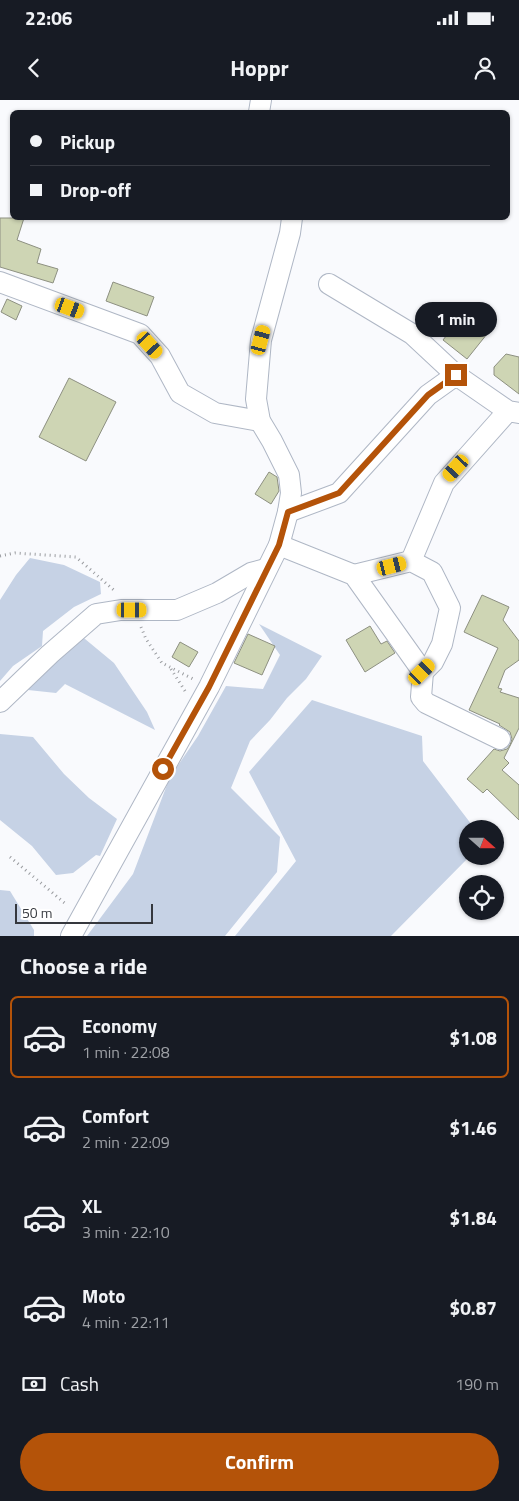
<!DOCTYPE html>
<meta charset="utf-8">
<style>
:root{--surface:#171b24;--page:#242831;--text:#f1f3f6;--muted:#9ea1a6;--line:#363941;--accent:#b45309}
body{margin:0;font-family:"Titillium Web",sans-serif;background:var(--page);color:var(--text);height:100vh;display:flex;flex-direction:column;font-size:19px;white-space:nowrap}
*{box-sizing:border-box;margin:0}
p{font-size:16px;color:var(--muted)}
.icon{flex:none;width:28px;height:28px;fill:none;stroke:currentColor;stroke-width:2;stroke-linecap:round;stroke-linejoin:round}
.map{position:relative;height:836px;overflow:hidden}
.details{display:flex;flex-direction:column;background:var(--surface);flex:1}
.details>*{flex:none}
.guide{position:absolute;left:10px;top:10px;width:500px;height:110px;border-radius:8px;box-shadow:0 1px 4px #0004;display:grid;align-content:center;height:110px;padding:0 20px;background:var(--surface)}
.needle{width:32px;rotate:111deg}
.tools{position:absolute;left:459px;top:720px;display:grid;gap:10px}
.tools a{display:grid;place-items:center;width:45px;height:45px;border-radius:50%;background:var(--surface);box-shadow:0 1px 4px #0004;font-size:25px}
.scale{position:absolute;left:15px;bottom:12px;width:138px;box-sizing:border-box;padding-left:5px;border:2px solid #35383e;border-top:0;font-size:14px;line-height:18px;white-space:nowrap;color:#35383e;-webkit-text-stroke:4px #fff;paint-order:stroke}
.end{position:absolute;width:22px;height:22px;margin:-11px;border:6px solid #b45309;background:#fff;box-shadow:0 0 0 2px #fff}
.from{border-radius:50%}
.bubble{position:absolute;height:35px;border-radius:18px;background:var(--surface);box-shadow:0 1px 4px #0004;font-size:16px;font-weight:700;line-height:35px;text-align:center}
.car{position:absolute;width:15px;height:30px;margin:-15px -8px;border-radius:6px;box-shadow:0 0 4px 1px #0007;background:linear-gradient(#f5c518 24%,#345 0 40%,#f5c518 0 76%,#345 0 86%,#f5c518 0)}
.guide b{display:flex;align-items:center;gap:18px;height:48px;font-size:19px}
.guide b+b{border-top:1px solid var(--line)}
.guide i{width:12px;height:12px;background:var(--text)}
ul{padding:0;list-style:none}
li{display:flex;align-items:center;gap:15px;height:82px;margin:0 10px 8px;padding:0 10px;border:2px solid transparent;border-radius:8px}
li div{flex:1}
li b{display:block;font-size:19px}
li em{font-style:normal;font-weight:700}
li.active{border-color:var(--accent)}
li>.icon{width:45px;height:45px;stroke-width:1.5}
h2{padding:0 20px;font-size:22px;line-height:60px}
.pay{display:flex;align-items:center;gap:12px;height:55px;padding:0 20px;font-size:19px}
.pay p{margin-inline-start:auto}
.cta{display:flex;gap:10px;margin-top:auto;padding:10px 20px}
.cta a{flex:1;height:58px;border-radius:30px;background:var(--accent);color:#fff;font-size:20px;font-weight:700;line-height:58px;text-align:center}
.status{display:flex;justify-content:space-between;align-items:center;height:35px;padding:0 25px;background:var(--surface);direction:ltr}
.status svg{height:14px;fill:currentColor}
header{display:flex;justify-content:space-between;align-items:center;height:65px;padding:0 20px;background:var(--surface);font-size:22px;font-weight:700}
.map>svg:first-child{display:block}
.green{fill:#c6d2e5}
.building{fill:#ced5b4;stroke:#8d9081}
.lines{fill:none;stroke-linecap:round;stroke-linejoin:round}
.street-casing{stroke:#afb7c5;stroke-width:22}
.path{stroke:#9a9ca0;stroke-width:3;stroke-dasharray:1 4;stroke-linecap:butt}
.street{stroke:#fff;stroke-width:20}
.route{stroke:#b45309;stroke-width:6}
</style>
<div class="status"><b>22:06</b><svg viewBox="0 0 49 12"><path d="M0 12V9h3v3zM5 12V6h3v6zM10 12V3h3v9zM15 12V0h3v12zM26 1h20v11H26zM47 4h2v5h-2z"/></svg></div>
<header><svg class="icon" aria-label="back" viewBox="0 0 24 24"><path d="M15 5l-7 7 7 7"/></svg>Hoppr<svg class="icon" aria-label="person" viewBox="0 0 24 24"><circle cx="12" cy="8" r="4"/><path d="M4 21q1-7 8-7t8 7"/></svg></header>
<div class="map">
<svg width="519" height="836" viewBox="0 0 519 836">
<rect width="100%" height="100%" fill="#f9fafd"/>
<g class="green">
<polygon points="30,458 64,465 100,482 101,494 74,507 43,531 42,546 13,566 0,581 0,500 16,475"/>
<polygon points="259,524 322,556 306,579 287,598 270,620 250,641 231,688 280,737 277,772 225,836 87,836 133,774 170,677 198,636 226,586 263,589 280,555"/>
<polygon points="79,534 114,563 147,612 155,630 65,584 56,593 28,590 47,556"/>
<polygon points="312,600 422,636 423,661 475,729 468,729 468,756 470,756 391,836 235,836 296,761 249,672"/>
<polygon points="0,634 33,637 64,674 89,698 117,719 100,756 96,755 73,773 56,775 32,746 0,720"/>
<polygon points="0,790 10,791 34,830 34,836 0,836"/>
</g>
<g class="building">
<polygon points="0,118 24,118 17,140 41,149 37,163 58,169 53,183 0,167"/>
<polygon points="113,182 154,197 147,216 106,201"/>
<polygon points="7,199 22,206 16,220 1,212"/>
<polygon points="470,205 495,224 467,259 443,240"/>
<polygon points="506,254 519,257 519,294 494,275 494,267"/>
<polygon points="69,278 116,302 86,361 39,337"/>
<polygon points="269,372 277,377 279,391 271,404 255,394"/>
<polygon points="482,495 509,507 503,520 519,541 519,560 505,570 498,588 502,589 500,592 519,598 519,628 504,658 509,663 502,670 519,685 519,720 487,689 483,693 467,679 494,649 500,651 507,649 510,645 512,639 510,632 499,625 500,624 469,610 498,548 464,532"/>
<polygon points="370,526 381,544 387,541 395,553 365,572 346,540"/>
<polygon points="248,534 275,546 262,575 234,563"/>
<polygon points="180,542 198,552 189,567 172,557"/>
</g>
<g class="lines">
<defs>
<g id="street">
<polyline points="259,12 261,0"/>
<polyline points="0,182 140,234 160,256 180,293 215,313 260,321"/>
<polyline points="329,184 412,234 456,275 508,311 519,313"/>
<polyline points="288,412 339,393 428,295 456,275"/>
<polyline points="279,445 354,475 423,572 421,597 426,603 500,639"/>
<polyline points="411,461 444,383 508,311"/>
<polyline points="354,475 411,461 432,472 450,508 442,544 433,562 423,572"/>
<polyline points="0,602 50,554 96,514 121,510 177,510 217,493 251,473 266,469"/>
<polyline points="71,836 209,587 279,445 288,412 291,393 289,375 272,341 260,321 256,299 261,240 290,133 292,118"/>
</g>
</defs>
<use href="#street" class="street-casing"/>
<g class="path">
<polyline points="0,456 15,453 76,457 116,492"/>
<polyline points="141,527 146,539 162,563 193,579"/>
<polyline points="171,569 185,591"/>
<polyline points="10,757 67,805"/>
</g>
<use href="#street" class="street"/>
</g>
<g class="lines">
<polyline class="route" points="163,669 209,587 279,445 288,412 339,393 428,295 456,275"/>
</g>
</svg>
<div class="tools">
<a><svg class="needle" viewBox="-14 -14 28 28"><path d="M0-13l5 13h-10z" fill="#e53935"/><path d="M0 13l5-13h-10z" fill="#9ea1a6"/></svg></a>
<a><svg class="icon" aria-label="locate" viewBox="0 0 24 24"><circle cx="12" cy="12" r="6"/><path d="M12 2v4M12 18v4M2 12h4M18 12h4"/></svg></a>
</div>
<div class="scale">50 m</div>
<i class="end from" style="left:163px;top:669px"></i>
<i class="end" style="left:456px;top:275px"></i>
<div class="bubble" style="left:415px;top:202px;width:82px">1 min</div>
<i class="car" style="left:70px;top:208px;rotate:110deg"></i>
<i class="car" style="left:261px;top:240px;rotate:15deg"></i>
<i class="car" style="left:150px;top:245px;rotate:138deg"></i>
<i class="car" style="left:456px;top:368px;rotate:222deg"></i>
<i class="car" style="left:392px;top:466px;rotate:76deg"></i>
<i class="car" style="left:132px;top:510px;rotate:90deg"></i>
<i class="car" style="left:422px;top:572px;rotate:45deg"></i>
<div class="guide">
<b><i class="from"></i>Pickup</b>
<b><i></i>Drop-off</b>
</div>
</div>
<section class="details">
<h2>Choose a ride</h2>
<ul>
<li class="active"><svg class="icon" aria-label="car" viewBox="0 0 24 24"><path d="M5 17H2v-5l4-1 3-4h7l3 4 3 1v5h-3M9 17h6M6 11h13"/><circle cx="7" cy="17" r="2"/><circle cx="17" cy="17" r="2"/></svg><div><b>Economy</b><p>1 min · 22:08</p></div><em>$1.08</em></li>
<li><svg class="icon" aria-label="car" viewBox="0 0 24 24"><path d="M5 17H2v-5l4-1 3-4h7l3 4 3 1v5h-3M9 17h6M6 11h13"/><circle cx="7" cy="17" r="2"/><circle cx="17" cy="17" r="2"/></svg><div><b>Comfort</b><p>2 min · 22:09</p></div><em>$1.46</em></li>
<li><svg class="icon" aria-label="car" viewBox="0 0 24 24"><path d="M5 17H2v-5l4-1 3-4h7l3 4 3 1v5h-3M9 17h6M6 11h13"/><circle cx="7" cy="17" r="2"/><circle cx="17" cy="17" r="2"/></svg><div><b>XL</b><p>3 min · 22:10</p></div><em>$1.84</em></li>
<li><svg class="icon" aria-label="car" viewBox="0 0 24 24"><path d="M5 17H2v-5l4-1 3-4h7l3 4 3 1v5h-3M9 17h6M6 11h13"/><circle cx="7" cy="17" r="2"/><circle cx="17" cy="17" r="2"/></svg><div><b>Moto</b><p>4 min · 22:11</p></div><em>$0.87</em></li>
</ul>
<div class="pay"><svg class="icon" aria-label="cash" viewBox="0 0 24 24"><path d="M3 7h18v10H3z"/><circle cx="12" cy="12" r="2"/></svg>Cash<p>190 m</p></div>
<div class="cta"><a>Confirm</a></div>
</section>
